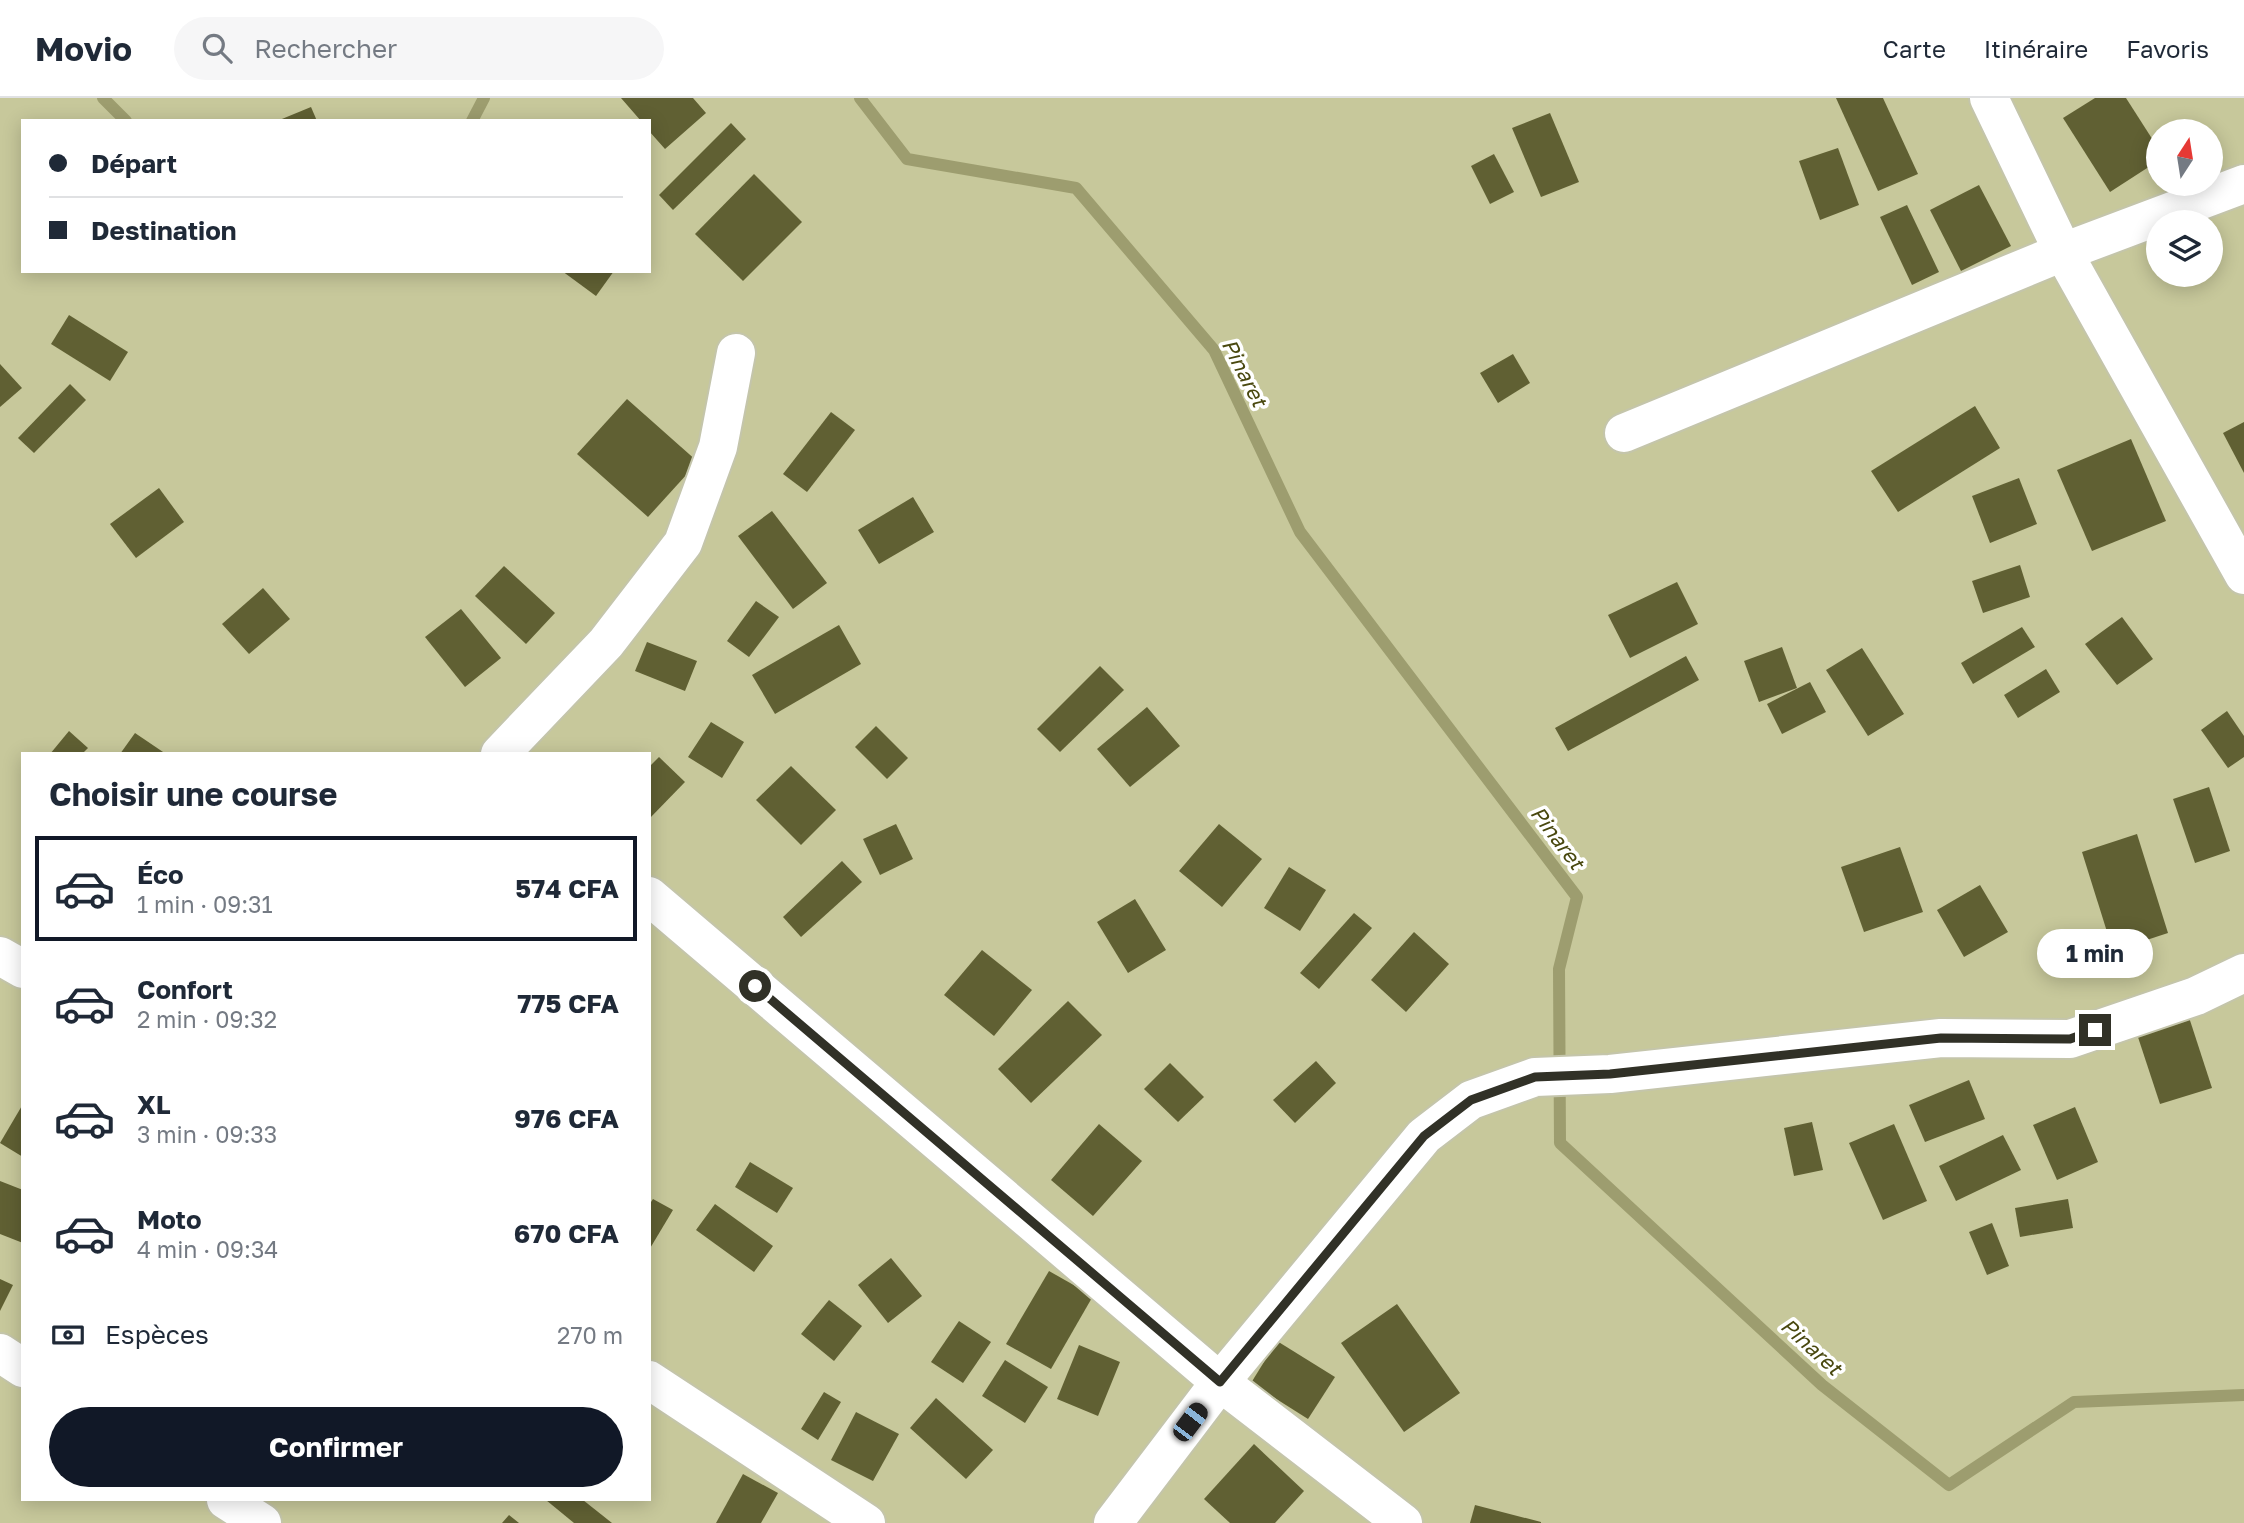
<!DOCTYPE html>
<html lang="fr">
<meta charset="utf-8">
<style>
:root{--surface:#fff;--page:#f6f6f7;--text:#1f2937;--muted:#747a83;--line:#e0e1e3;--accent:#111827}
body{margin:0;font-family:"Golos Text",sans-serif;background:var(--page);color:var(--text);height:100vh;display:flex;flex-direction:column;font-size:26px;white-space:nowrap}
*{box-sizing:border-box;margin:0}
p{font-size:23px;color:var(--muted)}
.icon{flex:none;width:38px;height:38px;fill:none;stroke:currentColor;stroke-width:2;stroke-linecap:round;stroke-linejoin:round}
.map{position:relative;flex:1;overflow:hidden}
.details{position:absolute;left:21px;top:654px;width:630px;height:749px;display:flex;flex-direction:column;background:var(--surface);border-radius:0px;box-shadow:0 4px 18px #0003}
.details>*{flex:none}
.guide{position:absolute;left:21px;top:21px;width:630px;height:154px;border-radius:0px;box-shadow:0 4px 18px #0003;display:grid;align-content:center;height:154px;padding:0 28px;background:var(--surface)}
.needle{width:46px;rotate:12deg}
.tools{position:absolute;left:2146px;top:21px;display:grid;gap:14px}
.tools a{display:grid;place-items:center;width:77px;height:77px;border-radius:50%;background:var(--surface);box-shadow:0 4px 18px #0003;font-size:35px}
.end{position:absolute;width:32px;height:32px;margin:-16px;border:9px solid #313127;background:#fff;box-shadow:0 0 0 4px #fff}
.from{border-radius:50%}
.bubble{position:absolute;height:49px;border-radius:24px;background:var(--surface);box-shadow:0 4px 18px #0003;font-size:23px;font-weight:700;line-height:49px;text-align:center}
.car{position:absolute;width:21px;height:42px;margin:-21px -10px;border-radius:9px;box-shadow:0 0 5px 2px #0007;background:linear-gradient(#222 24%,#8ab4d8 0 40%,#222 0 76%,#8ab4d8 0 86%,#222 0)}
.guide b{display:flex;align-items:center;gap:24px;height:66px;font-size:26px}
.guide b+b{border-top:2px solid var(--line)}
.guide i{width:18px;height:18px;background:var(--text)}
ul{padding:0;list-style:none}
li{display:flex;align-items:center;gap:21px;height:105px;margin:0 14px 10px;padding:0 14px;border:4px solid transparent;border-radius:0px}
li div{flex:1}
li b{display:block;font-size:26px}
li em{font-style:normal;font-weight:700}
li.active{border-color:var(--accent)}
li>.icon{width:63px;height:63px;stroke-width:1.5}
h2{padding:0 28px;font-size:32px;line-height:84px}
.pay{display:flex;align-items:center;gap:18px;height:77px;padding:0 28px;font-size:26px}
.pay p{margin-inline-start:auto}
.cta{display:flex;gap:14px;margin-top:auto;padding:14px 28px}
.cta a{flex:1;height:80px;border-radius:42px;background:var(--accent);color:#fff;font-size:28px;font-weight:700;line-height:80px;text-align:center}
header{display:flex;align-items:center;gap:42px;box-sizing:border-box;height:98px;padding:0 35px;background:var(--surface);border-bottom:2px solid var(--line)}
header strong{font-size:33px}
nav{display:flex;gap:38px;margin-inline-start:auto;font-size:24px}
.search{width:490px;height:63px;background:var(--page);display:flex;align-items:center;gap:18px;box-sizing:border-box;padding:0 24px;border-radius:38px;color:var(--muted);font-size:26px}
.map>svg:first-child{display:block}
.green{fill:#c7c89b;fill-rule:evenodd}
.lines{fill:none;stroke-linecap:round;stroke-linejoin:round}
.stream{stroke:#9d9d6f;stroke-width:12}
.building{fill:#606033}
.minor-casing{stroke:#c4c5ab;stroke-width:42}
.minor{stroke:#fff;stroke-width:38}
.route{stroke:#313127;stroke-width:9}
.labels{text-anchor:middle;stroke-width:7;stroke-linejoin:round;paint-order:stroke}
.water-label{font-size:21px;font-style:italic;fill:#49480f;stroke:#fff}
</style>
<header>
<strong>Movio</strong>
<div class="search"><svg class="icon" aria-label="search" viewBox="0 0 24 24"><circle cx="10" cy="10" r="6"/><path d="M15 15l6 6"/></svg>Rechercher</div>
<nav><a>Carte</a><a>Itinéraire</a><a>Favoris</a></nav>
</header>
<div class="map">
<svg width="2244" height="1425" viewBox="0 0 2244 1425">
<rect width="100%" height="100%" fill="#f7f7dd"/>
<path class="green" d="M0,0H2244V1425H0ZM23,23H649V173H23ZM2158,33H2210V86H2158ZM2158,124H2210V177H2158ZM23,656H649V1402H23Z"/>
<g class="lines">
<g class="stream">
<polyline points="103,0 126,23"/>
<polyline points="860,0 907,61 1076,90 1214,252 1300,434 1577,799 1559,871 1560,1045 1822,1287 1949,1387 2074,1304 2244,1297"/>
<polyline points="472,23 484,0"/>
</g>
</g>
<g class="building">
<polygon points="621,0 693,0 706,15 665,51 649,33 649,23 641,23"/>
<polygon points="1836,0 1883,0 1918,76 1878,93"/>
<polygon points="2095,0 2126,0 2158,50 2158,63 2110,94 2063,20"/>
<polygon points="311,9 317,23 277,23"/>
<polygon points="1550,15 1579,84 1541,99 1512,30"/>
<polygon points="731,25 746,41 673,112 659,97"/>
<polygon points="1838,50 1859,107 1820,122 1799,63"/>
<polygon points="1494,56 1514,94 1490,106 1471,68"/>
<polygon points="754,76 802,124 743,183 695,136"/>
<polygon points="1979,87 2011,148 1961,173 1930,112"/>
<polygon points="1907,107 1939,174 1912,187 1880,119"/>
<polygon points="562,173 614,173 596,198"/>
<polygon points="69,217 128,254 110,283 51,246"/>
<polygon points="1513,256 1530,285 1498,305 1480,275"/>
<polygon points="0,266 22,290 0,309"/>
<polygon points="70,286 86,302 34,355 18,340"/>
<polygon points="627,301 698,364 648,419 577,356"/>
<polygon points="1975,308 2000,350 1898,414 1871,373"/>
<polygon points="831,314 855,332 807,394 783,376"/>
<polygon points="2244,324 2244,375 2223,335"/>
<polygon points="2131,341 2166,423 2092,453 2057,372"/>
<polygon points="2019,380 2037,426 1990,445 1972,398"/>
<polygon points="159,390 184,424 136,460 110,426"/>
<polygon points="913,399 934,434 879,466 858,432"/>
<polygon points="772,413 827,485 793,511 738,438"/>
<polygon points="2020,467 2030,499 1983,515 1972,483"/>
<polygon points="504,468 555,515 526,546 475,498"/>
<polygon points="1677,484 1698,526 1630,560 1608,517"/>
<polygon points="263,490 290,521 249,556 222,526"/>
<polygon points="756,503 779,519 749,559 727,543"/>
<polygon points="461,511 501,560 465,589 425,539"/>
<polygon points="2122,519 2153,561 2117,587 2085,546"/>
<polygon points="839,527 861,566 775,616 752,577"/>
<polygon points="2022,529 2035,549 1973,586 1961,565"/>
<polygon points="647,544 697,563 685,593 635,573"/>
<polygon points="1782,549 1797,590 1759,604 1744,563"/>
<polygon points="1862,550 1904,616 1868,638 1826,572"/>
<polygon points="1686,558 1699,582 1568,653 1555,630"/>
<polygon points="1100,568 1124,592 1060,654 1037,631"/>
<polygon points="2046,571 2060,594 2018,620 2004,597"/>
<polygon points="1810,584 1826,614 1782,636 1767,606"/>
<polygon points="1147,609 1180,648 1130,689 1097,651"/>
<polygon points="2227,613 2244,638 2244,659 2228,670 2201,632"/>
<polygon points="711,624 744,644 722,680 688,659"/>
<polygon points="876,628 908,660 887,681 855,649"/>
<polygon points="69,633 88,650 82,656 50,656"/>
<polygon points="135,635 166,656 120,656"/>
<polygon points="659,659 685,684 649,721 649,669"/>
<polygon points="791,668 836,712 801,747 756,702"/>
<polygon points="2209,689 2230,753 2195,765 2173,701"/>
<polygon points="896,726 913,761 880,777 863,741"/>
<polygon points="1219,726 1262,761 1222,809 1179,773"/>
<polygon points="2137,736 2168,835 2113,853 2082,754"/>
<polygon points="1900,749 1923,814 1864,834 1841,769"/>
<polygon points="842,763 862,784 801,839 783,819"/>
<polygon points="1289,769 1326,792 1300,833 1264,810"/>
<polygon points="1980,787 2008,834 1964,859 1937,812"/>
<polygon points="1135,801 1166,852 1128,875 1097,824"/>
<polygon points="1354,815 1372,830 1319,891 1300,875"/>
<polygon points="1414,834 1449,866 1406,914 1371,882"/>
<polygon points="982,852 1032,892 994,938 944,897"/>
<polygon points="1068,903 1102,937 1031,1005 998,971"/>
<polygon points="2185,907 2212,990 2160,1006 2133,924"/>
<polygon points="1316,963 1336,985 1295,1025 1273,1002"/>
<polygon points="1170,965 1204,999 1178,1024 1144,991"/>
<polygon points="1969,982 1985,1021 1925,1044 1909,1007"/>
<polygon points="23,1006 23,1059 0,1045"/>
<polygon points="2075,1009 2098,1064 2057,1082 2033,1027"/>
<polygon points="1812,1024 1823,1072 1794,1078 1784,1030"/>
<polygon points="1099,1026 1142,1063 1093,1118 1051,1082"/>
<polygon points="1894,1026 1927,1103 1883,1122 1849,1045"/>
<polygon points="2003,1037 2021,1072 1956,1103 1939,1068"/>
<polygon points="750,1064 793,1090 777,1115 735,1089"/>
<polygon points="0,1083 23,1092 23,1145 0,1136"/>
<polygon points="653,1101 673,1112 649,1152 649,1107"/>
<polygon points="2068,1101 2073,1130 2020,1139 2015,1110"/>
<polygon points="715,1106 773,1148 754,1174 696,1132"/>
<polygon points="1992,1125 2009,1168 1987,1177 1969,1134"/>
<polygon points="891,1160 922,1198 888,1225 858,1187"/>
<polygon points="1049,1173 1093,1198 1051,1271 1006,1246"/>
<polygon points="0,1181 13,1187 0,1213"/>
<polygon points="829,1202 862,1228 834,1263 801,1236"/>
<polygon points="1397,1206 1460,1295 1404,1334 1341,1245"/>
<polygon points="959,1223 991,1244 963,1285 931,1264"/>
<polygon points="1277,1243 1335,1279 1308,1321 1251,1285"/>
<polygon points="1079,1247 1120,1264 1098,1318 1057,1301"/>
<polygon points="1005,1262 1048,1289 1025,1325 982,1298"/>
<polygon points="824,1294 841,1304 818,1342 801,1331"/>
<polygon points="936,1300 993,1352 966,1381 910,1330"/>
<polygon points="856,1314 899,1336 873,1383 831,1362"/>
<polygon points="1254,1346 1304,1393 1275,1425 1230,1425 1204,1401"/>
<polygon points="743,1376 778,1395 761,1425 716,1425"/>
<polygon points="546,1402 583,1402 612,1425 574,1425"/>
<polygon points="1475,1407 1541,1424 1541,1425 1470,1425"/>
<polygon points="509,1417 519,1425 502,1425"/>
</g>
<g class="lines">
<defs>
<g id="minor">
<polyline points="1989,0 2063,154 2244,477"/>
<polyline points="1624,335 2063,154 2244,86"/>
<polyline points="500,656 606,545 683,445 718,349 736,255"/>
<polyline points="649,798 1220,1284 1403,1425"/>
<polyline points="0,858 23,871"/>
<polyline points="0,1255 23,1270"/>
<polyline points="649,1282 866,1425"/>
<polyline points="226,1402 262,1425"/>
<polyline points="1113,1425 1220,1284 1424,1038 1471,1002 1535,979 1610,976 1941,940 2070,941 2196,898 2244,875"/>
</g>
</defs>
<use href="#minor" class="minor-casing"/>
<use href="#minor" class="minor"/>
</g>
<g class="lines">
<polyline class="route" points="755,888 1220,1284 1424,1038 1471,1002 1535,979 1610,976 1941,940 2070,941 2095,932"/>
</g>
<g class="labels">
<g class="water-label">
<text transform="translate(1244 275) rotate(63)" y="7">Pinaret</text>
<text transform="translate(1557 740) rotate(53)" y="7">Pinaret</text>
<text transform="translate(1811 1249) rotate(42)" y="7">Pinaret</text>
</g>
</g>
</svg>
<div class="tools">
<a><svg class="needle" viewBox="-14 -14 28 28"><path d="M0-13l5 13h-10z" fill="#e53935"/><path d="M0 13l5-13h-10z" fill="#747a83"/></svg></a>
<a><svg class="icon" aria-label="layers" viewBox="0 0 24 24"><path d="M12 4l9 5-9 5-9-5zM3 14l9 5 9-5"/></svg></a>
</div>
<i class="end from" style="left:755px;top:888px"></i>
<i class="end" style="left:2095px;top:932px"></i>
<div class="bubble" style="left:2037px;top:831px;width:116px">1 min</div>
<i class="car" style="left:1190px;top:1324px;rotate:37deg"></i>
<div class="guide">
<b><i class="from"></i>Départ</b>
<b><i></i>Destination</b>
</div>
<section class="details">
<h2>Choisir une course</h2>
<ul>
<li class="active"><svg class="icon" aria-label="car" viewBox="0 0 24 24"><path d="M5 17H2v-5l4-1 3-4h7l3 4 3 1v5h-3M9 17h6M6 11h13"/><circle cx="7" cy="17" r="2"/><circle cx="17" cy="17" r="2"/></svg><div><b>Éco</b><p>1 min · 09:31</p></div><em>574 CFA</em></li>
<li><svg class="icon" aria-label="car" viewBox="0 0 24 24"><path d="M5 17H2v-5l4-1 3-4h7l3 4 3 1v5h-3M9 17h6M6 11h13"/><circle cx="7" cy="17" r="2"/><circle cx="17" cy="17" r="2"/></svg><div><b>Confort</b><p>2 min · 09:32</p></div><em>775 CFA</em></li>
<li><svg class="icon" aria-label="car" viewBox="0 0 24 24"><path d="M5 17H2v-5l4-1 3-4h7l3 4 3 1v5h-3M9 17h6M6 11h13"/><circle cx="7" cy="17" r="2"/><circle cx="17" cy="17" r="2"/></svg><div><b>XL</b><p>3 min · 09:33</p></div><em>976 CFA</em></li>
<li><svg class="icon" aria-label="car" viewBox="0 0 24 24"><path d="M5 17H2v-5l4-1 3-4h7l3 4 3 1v5h-3M9 17h6M6 11h13"/><circle cx="7" cy="17" r="2"/><circle cx="17" cy="17" r="2"/></svg><div><b>Moto</b><p>4 min · 09:34</p></div><em>670 CFA</em></li>
</ul>
<div class="pay"><svg class="icon" aria-label="cash" viewBox="0 0 24 24"><path d="M3 7h18v10H3z"/><circle cx="12" cy="12" r="2"/></svg>Espèces<p>270 m</p></div>
<div class="cta"><a>Confirmer</a></div>
</section>
</div>
